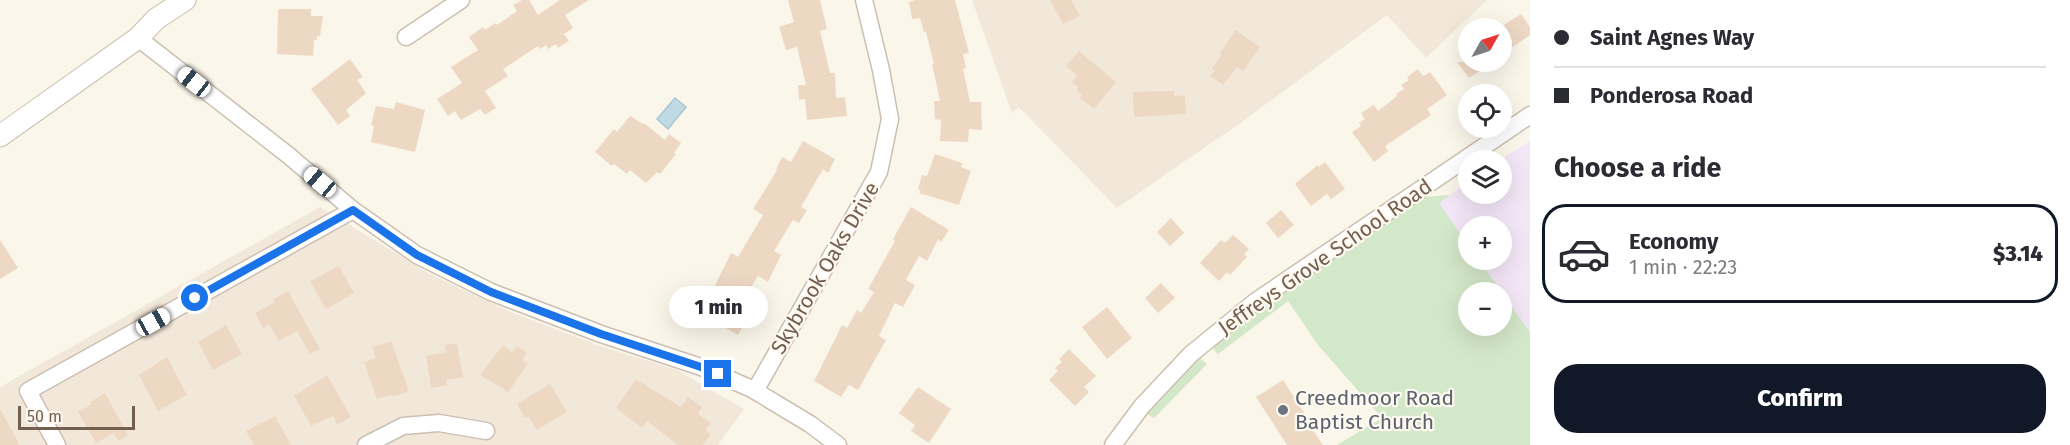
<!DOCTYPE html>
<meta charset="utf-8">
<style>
:root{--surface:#fff;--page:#f2f2f3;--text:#2b2b33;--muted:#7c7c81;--line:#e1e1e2;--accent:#111827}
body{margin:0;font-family:"Fira Sans",sans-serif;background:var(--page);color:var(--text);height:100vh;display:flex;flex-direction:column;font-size:22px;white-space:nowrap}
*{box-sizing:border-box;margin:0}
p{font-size:20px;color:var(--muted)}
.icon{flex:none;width:33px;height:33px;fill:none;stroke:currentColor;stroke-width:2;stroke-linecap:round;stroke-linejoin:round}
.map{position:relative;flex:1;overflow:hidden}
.details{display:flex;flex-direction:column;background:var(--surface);width:540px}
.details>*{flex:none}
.hud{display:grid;align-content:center;height:132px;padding:0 24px;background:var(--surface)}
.needle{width:39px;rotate:51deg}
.tools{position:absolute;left:1458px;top:18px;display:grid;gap:12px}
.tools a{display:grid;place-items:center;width:54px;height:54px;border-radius:50%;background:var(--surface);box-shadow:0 6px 24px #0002;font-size:30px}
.scale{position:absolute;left:18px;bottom:15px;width:117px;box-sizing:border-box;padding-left:6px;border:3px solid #735f50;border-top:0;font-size:16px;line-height:21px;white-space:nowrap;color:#735f50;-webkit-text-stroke:4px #fdf9f0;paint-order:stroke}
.end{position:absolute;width:27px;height:27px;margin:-14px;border:8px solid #1a73e8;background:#fff;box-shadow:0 0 0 3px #fff}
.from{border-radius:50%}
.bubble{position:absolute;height:42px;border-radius:21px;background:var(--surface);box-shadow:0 6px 24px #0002;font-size:20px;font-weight:800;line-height:42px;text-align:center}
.car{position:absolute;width:18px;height:36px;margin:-18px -9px;border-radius:8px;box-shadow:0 0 4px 2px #0007;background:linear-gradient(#fff 24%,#345 0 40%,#fff 0 76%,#345 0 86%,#fff 0)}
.hud b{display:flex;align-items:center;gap:21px;height:57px;font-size:22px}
.hud b+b{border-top:2px solid var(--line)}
.hud i{width:15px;height:15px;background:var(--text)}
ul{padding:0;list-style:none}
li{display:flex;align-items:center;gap:18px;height:99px;margin:0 12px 9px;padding:0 12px;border:3px solid transparent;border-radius:24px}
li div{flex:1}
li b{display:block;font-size:22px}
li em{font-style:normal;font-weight:800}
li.current{border-color:var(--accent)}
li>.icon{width:54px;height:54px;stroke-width:1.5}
h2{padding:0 24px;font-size:27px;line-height:72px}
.cta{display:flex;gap:12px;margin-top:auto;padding:12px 24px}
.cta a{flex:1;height:69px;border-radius:24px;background:var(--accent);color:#fff;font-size:24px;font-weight:800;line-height:69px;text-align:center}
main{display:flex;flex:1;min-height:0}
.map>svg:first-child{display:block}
.residential{fill:#f2e8d9}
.education{fill:#f3e6f7}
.green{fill:#d3e7c9;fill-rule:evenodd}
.water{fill:#c0dae3;stroke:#a7c8d3;stroke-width:1.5}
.building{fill:#edd8c4}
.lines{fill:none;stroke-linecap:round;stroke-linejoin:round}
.minor-casing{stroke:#ccbfb1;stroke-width:19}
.tertiary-casing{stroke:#ccbfb1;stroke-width:23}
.minor{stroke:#fff;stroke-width:16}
.tertiary{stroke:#fff;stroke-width:21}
.route{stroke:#1a73e8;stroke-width:8}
.worship-dot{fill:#6b7280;stroke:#fdf9f0;stroke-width:2}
.labels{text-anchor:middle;stroke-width:4.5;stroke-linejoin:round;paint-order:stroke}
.street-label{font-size:21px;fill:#735f50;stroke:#fdf9f0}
.worship-label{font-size:21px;fill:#5b616d;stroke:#fdf9f0;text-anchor:start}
</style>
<main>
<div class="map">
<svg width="1530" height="445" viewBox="0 0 1530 445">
<rect width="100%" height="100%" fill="#fbf6ea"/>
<g class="residential">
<polygon points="972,0 1487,0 1426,58 1387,15 1239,124 1117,208 1019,107 1012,113"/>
<polygon points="320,207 430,274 506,310 600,346 677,370 744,409 718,445 0,445 0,387"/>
</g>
<polygon class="education" points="1530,141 1530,332 1479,260 1502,260 1502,226 1468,226 1468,245 1438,203 1468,182 1468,194 1502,194 1500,160"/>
<g class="green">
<path d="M1450,195L1439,203L1468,245V260H1479L1530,332V445H1337L1382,418L1318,345L1288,301L1218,354L1213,349L1216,341L1243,319L1422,197ZM1468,292H1502V326H1468Z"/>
<polygon points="1200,358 1207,364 1154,418 1145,413 1193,361"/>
</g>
<polygon class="water" points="675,98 686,107 668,129 657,119"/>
<g class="building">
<polygon points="522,0 529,0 538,15 560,0 589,0 565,15 573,28 564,34 569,41 558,48 556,44 548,49 546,45 540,49 538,46 503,69 508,76 485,91 496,108 485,115 480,109 461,120 455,111 448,116 437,99 462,83 451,67 478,50 469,37 483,27 485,30 495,23 497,25 517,11 513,5"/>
<polygon points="788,0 820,0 827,29 820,31 830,73 835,73 836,98 845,97 847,116 807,120 805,99 799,100 798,85 806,85 797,47 786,50 779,27 794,22"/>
<polygon points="915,0 955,0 969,53 963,54 966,68 963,69 970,102 981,102 982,130 969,129 968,142 940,141 941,120 935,119 934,101 940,101 932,64 934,64 926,32 924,32 920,18 912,19 909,2"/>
<polygon points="1050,0 1071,0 1080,16 1063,24"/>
<polygon points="278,9 311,9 311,16 323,16 320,36 317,36 317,40 314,40 313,56 277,54"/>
<polygon points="1521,14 1530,27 1530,35 1510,49 1502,38 1502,31 1505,28 1499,28"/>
<polygon points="1236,30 1260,47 1243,71 1237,67 1223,85 1210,76 1215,71 1212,69 1222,54 1220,53"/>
<polygon points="1079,51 1116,82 1094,109 1080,98 1082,95 1077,91 1078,87 1072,82 1077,75 1066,66"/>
<polygon points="350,59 363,77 357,80 366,93 346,110 350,116 338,125 311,89"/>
<polygon points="1457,62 1493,62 1469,78"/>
<polygon points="1418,69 1423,76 1430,72 1447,95 1427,109 1431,115 1385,146 1388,151 1374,162 1352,132 1361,126 1359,123 1365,119 1361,113 1374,105 1378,111 1397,96 1396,94 1404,89 1401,85 1409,80 1407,77"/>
<polygon points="1174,91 1174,96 1185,95 1186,114 1134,117 1133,92"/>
<polygon points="396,102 425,110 415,152 371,142 374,126 371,125 376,106 394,109"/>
<polygon points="630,116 643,124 644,123 665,140 669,134 681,143 674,153 676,154 660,174 657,172 646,183 630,170 627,174 614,164 612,166 595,152 614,129 617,132"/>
<polygon points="803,141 835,159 828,173 823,169 801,207 807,210 799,223 793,220 774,251 781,255 768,282 758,276 743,300 754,307 738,335 701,314 731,253 738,257 763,215 753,209 777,170 776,169 782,157 791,162"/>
<polygon points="935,154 962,163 961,167 971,171 959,205 919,193 921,190 918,189 922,175 927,176"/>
<polygon points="1325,162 1345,189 1331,199 1327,194 1311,206 1295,184 1314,168 1317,165 1319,167"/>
<polygon points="911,207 949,230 941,242 938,239 927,261 919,256 906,280 915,285 903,307 895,303 879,336 886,340 858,390 849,385 841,397 814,381 842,325 847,328 857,310 861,313 874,292 868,289 895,241 893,239"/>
<polygon points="1281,210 1294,225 1278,238 1266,223"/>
<polygon points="1171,218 1184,233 1170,246 1157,232"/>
<polygon points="1233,235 1249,249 1244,254 1247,257 1230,275 1227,272 1219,281 1200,263 1221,240 1225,243"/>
<polygon points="0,240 18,268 0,279"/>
<polygon points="339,266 354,293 326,309 310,281"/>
<polygon points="1161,283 1175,298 1158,313 1145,298"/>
<polygon points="288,291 320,349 310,354 297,331 279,341 269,324 263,328 255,313 275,302 273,299"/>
<polygon points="1107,307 1132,338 1107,359 1082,327"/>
<polygon points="226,325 242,354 213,370 198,342"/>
<polygon points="391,341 409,391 392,397 391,395 377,399 364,362 376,358 372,347"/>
<polygon points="452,344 457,344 463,377 446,380 447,385 431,388 426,356 446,352 445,345"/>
<polygon points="503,345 512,352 517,346 527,353 522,360 528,364 508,392 480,375"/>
<polygon points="1069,349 1096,376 1084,387 1089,392 1075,406 1049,380 1058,371 1055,368 1062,362 1059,359"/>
<polygon points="167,357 187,395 158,411 139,375"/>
<polygon points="327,375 351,417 337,425 333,416 311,426 294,396"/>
<polygon points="636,379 681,407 688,397 702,407 698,414 711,423 705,430 711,434 703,445 678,445 647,421 642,428 616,408"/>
<polygon points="1283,380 1310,422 1308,423 1323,445 1287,445 1256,397"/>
<polygon points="550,384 567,412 537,430 528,416 525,418 517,404"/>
<polygon points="918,387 951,409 929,443 911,431 915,425 899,413"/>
<polygon points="105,393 128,435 118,441 114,433 96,443 78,412 92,404 90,402"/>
<polygon points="0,409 20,445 0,445"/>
<polygon points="275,416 291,445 254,445 246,431"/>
</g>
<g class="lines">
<defs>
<g id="minor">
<polyline points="406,37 461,0"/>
<polyline points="138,38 288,155 353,210 417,255 491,292 601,334 701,367 752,389 810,424 838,445"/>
<polyline points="755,391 879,172 890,119 881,70 864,0"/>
<polyline points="57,445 28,391 353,210"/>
<polyline points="366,445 403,426 439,423 486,431"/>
<polyline points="1113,445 1142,406 1191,354 1256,301 1530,115"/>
</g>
<polyline id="tertiary" points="0,136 138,38 156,19 185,0"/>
</defs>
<use href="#minor" class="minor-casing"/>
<use href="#tertiary" class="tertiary-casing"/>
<use href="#minor" class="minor"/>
<use href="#tertiary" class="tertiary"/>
</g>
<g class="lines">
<polyline class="route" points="195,298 353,210 417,255 491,292 601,334 701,367 718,374"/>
</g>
<circle class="worship-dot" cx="1283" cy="410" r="6"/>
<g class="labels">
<g class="street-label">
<text transform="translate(1325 257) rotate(-35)" y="7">Jeffreys Grove School Road</text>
<text transform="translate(825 268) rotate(-60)" y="7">Skybrook Oaks Drive</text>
</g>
<g class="worship-label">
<text x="1295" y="405">Creedmoor Road<tspan x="1295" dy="24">Baptist Church</tspan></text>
</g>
</g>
</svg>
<div class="tools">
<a><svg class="needle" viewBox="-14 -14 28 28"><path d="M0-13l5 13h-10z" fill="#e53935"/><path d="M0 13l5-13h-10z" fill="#7c7c81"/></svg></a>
<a><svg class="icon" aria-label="locate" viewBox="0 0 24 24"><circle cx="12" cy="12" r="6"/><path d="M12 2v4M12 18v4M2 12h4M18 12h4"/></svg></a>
<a><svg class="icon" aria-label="layers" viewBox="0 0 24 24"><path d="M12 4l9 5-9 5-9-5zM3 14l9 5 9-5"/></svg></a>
<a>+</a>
<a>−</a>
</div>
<div class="scale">50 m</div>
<i class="end from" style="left:195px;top:298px"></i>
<i class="end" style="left:718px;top:374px"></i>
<div class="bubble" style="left:669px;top:286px;width:99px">1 min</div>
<i class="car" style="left:194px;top:82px;rotate:308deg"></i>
<i class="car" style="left:320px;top:182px;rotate:310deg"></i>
<i class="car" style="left:153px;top:322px;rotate:61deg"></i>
</div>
<section class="details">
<div class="hud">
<b><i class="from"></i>Saint Agnes Way</b>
<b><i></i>Ponderosa Road</b>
</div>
<h2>Choose a ride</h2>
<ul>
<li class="current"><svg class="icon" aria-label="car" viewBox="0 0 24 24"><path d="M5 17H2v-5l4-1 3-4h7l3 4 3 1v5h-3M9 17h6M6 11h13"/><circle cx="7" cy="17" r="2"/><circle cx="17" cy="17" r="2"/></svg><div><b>Economy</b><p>1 min · 22:23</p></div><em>$3.14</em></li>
</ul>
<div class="cta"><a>Confirm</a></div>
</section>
</main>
